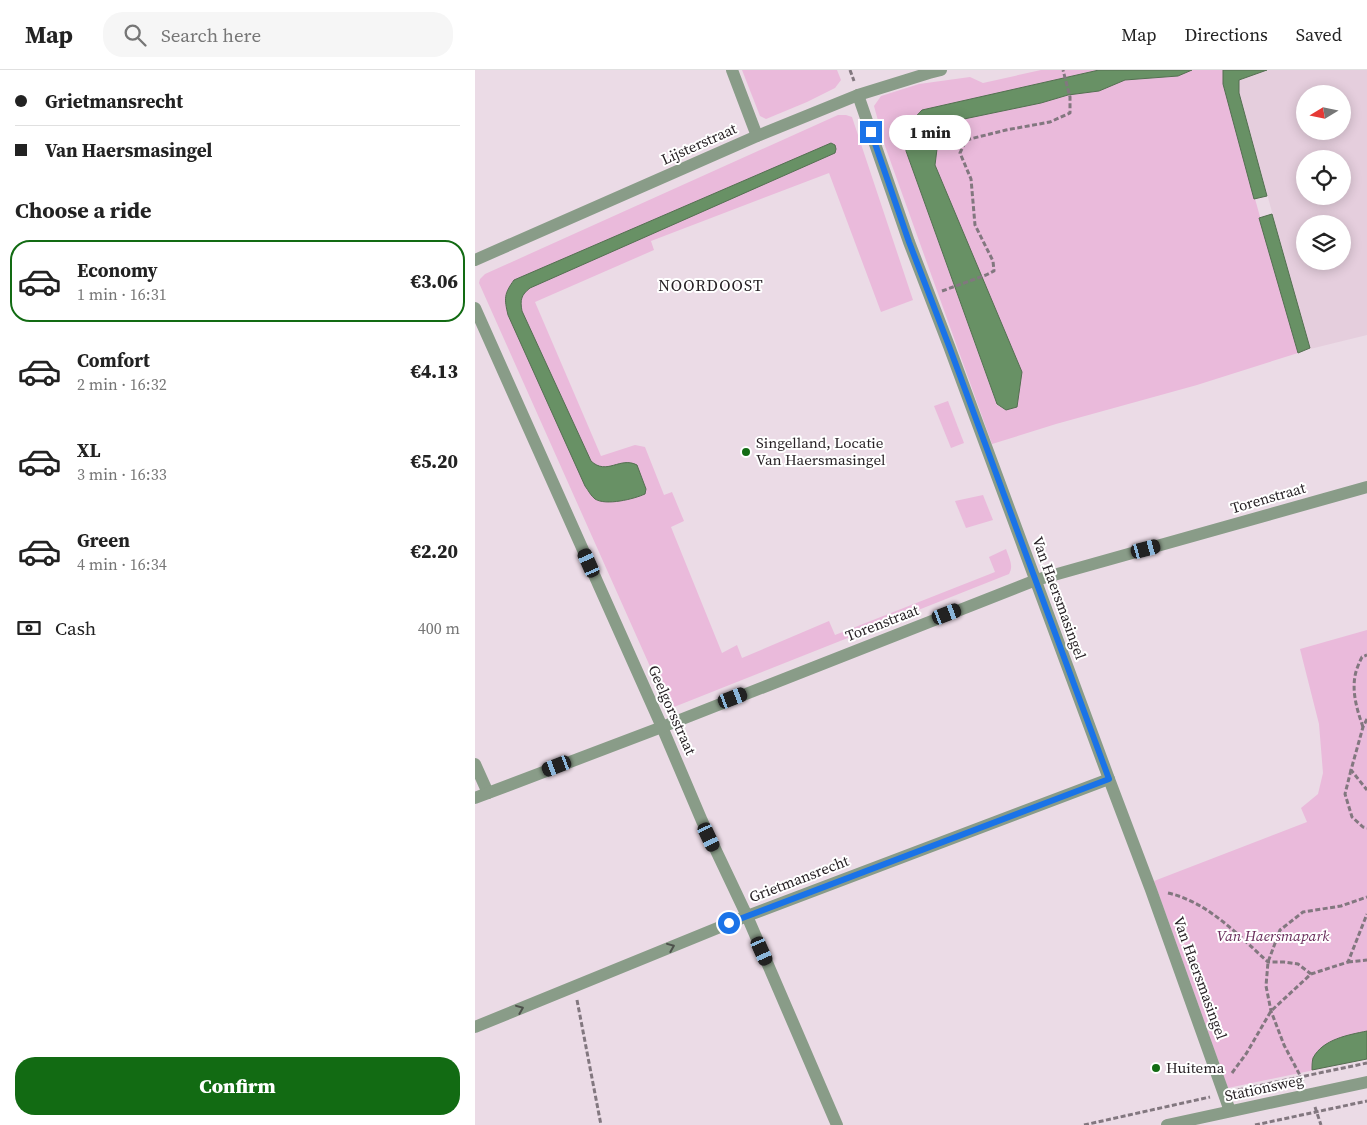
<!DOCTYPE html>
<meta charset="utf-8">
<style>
:root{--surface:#fff;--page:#f6f6f6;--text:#222;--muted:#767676;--line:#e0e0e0;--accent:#126b13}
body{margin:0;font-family:"Source Serif 4",serif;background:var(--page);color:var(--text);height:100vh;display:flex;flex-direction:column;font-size:19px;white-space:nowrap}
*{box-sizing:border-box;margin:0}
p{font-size:16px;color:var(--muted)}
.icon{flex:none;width:28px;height:28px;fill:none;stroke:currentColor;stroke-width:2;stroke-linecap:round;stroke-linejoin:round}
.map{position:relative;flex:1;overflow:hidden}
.drawer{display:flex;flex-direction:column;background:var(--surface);width:475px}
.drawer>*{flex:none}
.hud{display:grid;align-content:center;height:110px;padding:0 15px;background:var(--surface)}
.needle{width:32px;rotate:260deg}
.buttons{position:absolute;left:821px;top:15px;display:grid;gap:10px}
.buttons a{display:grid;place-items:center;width:55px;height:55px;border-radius:50%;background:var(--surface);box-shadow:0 2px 12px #0003;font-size:25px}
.end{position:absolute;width:22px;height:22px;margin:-11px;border:6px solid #1a73e8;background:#fff;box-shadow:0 0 0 2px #fff}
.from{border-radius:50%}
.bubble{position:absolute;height:35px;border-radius:18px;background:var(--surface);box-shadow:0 2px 12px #0003;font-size:16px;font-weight:800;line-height:35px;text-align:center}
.car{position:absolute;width:15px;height:30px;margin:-15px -8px;border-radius:6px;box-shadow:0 0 4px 1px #0007;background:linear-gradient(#222 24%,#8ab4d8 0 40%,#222 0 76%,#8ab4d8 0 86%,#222 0)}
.hud b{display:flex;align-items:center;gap:18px;height:48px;font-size:19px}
.hud b+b{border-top:1px solid var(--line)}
.hud i{width:12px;height:12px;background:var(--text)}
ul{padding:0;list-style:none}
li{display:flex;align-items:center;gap:15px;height:82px;margin:0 10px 8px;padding:0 5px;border:2px solid transparent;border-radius:20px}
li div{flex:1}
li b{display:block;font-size:19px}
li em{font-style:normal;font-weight:800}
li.active{border-color:var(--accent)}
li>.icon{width:45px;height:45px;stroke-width:1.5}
h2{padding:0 15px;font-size:22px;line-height:60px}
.pay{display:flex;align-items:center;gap:12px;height:55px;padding:0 15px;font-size:19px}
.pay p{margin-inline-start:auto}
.primary-button{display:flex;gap:10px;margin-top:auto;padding:10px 15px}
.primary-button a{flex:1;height:58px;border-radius:20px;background:var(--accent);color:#fff;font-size:20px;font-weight:800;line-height:58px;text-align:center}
header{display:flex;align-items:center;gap:30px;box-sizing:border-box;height:70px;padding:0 25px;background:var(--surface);border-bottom:1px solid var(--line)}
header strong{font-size:24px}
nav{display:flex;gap:28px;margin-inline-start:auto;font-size:18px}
.search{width:350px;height:45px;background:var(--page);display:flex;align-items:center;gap:12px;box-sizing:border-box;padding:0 18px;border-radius:20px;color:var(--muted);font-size:19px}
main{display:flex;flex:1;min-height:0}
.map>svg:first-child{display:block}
.built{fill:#e5cedd;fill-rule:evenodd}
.green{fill:#eabadb}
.water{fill:#689165;stroke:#546f51}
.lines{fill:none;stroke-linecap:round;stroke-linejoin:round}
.path{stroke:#82777f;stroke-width:3;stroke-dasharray:5 2.5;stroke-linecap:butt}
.minor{stroke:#899c88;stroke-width:12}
.oneway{stroke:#4d514b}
.route{stroke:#1a73e8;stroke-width:6}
.poi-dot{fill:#126b13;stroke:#fff;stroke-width:2}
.labels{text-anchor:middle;stroke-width:4;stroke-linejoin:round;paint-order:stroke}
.street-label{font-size:15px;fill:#251f23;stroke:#fff}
.poi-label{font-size:15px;fill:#251f23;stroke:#fff;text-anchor:start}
.park-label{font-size:15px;font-style:italic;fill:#682a59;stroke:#fff}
.neighbourhood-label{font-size:16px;letter-spacing:1px;fill:#251f23;stroke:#fff}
</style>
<header>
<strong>Map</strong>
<div class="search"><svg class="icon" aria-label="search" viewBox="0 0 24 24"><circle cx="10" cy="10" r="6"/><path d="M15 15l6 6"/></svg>Search here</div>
<nav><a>Map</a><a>Directions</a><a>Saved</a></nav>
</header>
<main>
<section class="drawer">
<div class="hud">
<b><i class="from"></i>Grietmansrecht</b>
<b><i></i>Van Haersmasingel</b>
</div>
<h2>Choose a ride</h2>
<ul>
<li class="active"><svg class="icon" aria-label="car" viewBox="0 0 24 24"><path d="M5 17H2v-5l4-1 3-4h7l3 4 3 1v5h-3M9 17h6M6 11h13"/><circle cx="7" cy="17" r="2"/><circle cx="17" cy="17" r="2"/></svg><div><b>Economy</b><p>1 min · 16:31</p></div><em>€3.06</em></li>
<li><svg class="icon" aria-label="car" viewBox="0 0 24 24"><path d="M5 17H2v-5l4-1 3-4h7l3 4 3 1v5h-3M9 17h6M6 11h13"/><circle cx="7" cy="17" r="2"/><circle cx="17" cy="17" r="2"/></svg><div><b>Comfort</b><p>2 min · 16:32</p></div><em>€4.13</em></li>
<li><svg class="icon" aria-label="car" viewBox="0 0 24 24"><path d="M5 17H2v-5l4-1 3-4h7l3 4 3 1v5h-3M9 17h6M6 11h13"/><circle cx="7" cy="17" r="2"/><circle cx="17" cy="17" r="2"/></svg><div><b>XL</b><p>3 min · 16:33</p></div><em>€5.20</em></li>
<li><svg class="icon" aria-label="car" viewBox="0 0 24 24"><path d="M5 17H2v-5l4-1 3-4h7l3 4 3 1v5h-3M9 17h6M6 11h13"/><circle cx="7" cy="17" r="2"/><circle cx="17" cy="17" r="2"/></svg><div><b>Green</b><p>4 min · 16:34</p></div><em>€2.20</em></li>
</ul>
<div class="pay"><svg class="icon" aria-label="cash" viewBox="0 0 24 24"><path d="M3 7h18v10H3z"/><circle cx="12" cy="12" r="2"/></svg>Cash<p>400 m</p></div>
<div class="primary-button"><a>Confirm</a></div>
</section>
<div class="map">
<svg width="892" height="1055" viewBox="0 0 892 1055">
<rect width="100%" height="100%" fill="#ebdbe6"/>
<path class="built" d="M792,0H892V265L835,279L764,23V10ZM830,24H868V61H830ZM830,89H868V126H830ZM830,154H868V191H830Z"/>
<g class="green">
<polygon points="267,0 362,0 366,10 360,18 332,32 291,49 285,46"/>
<polygon points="566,0 624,0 447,40 431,81 522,335 531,340 460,95 463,71 471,60 489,49 566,33 593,25 624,21 650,10 703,6 717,0 748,0 748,14 823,283 722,315 581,354 517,374 410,76 399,36 406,26 444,14 495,7 508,13"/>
<path d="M363,45H371L377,47L438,230L406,242L354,103L176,171L179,180L60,232L126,386L160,375L170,377L189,425L197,422L209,451L196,457L247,583L262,575L267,588L354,551L360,565L520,502L514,487L531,479C534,488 539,496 534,504L194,639L4,213L5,209L10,204Z"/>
<polygon points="473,331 489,373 476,378 459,336"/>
<polygon points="508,425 518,450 491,458 480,431"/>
<polygon points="892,560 892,989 753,1018 679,811 832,752 826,738 843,724 848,703 844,654 825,579"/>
</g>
<g class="water">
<polygon points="624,0 717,0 703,6 650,10 624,21 593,25 566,33 489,49 471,60 463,71 460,95 547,302 542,337 531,340 522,334 431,81 430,58 447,40"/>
<polygon points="748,0 792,0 764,10 764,23 792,126 779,129 748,14"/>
<path d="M356,73L360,75L361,79L360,83L55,218C46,225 45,230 47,241L116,391C132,406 145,386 162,395L171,419L170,424C159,429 131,436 120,429C116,426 113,420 110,416L33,245C29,228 29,224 39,210Z"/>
<polygon points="797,144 835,278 823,283 784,148"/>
<path d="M892,961V989L837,1000C837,996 837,992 838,988C848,969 873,965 892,961Z"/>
</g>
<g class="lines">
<g class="path">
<polyline points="375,0 379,11"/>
<polyline points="467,221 511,205 519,201 518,191 500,155 496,109 485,83 491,70 531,60 575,52 595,43 595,27 588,0"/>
<polyline points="892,649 888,657 876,700 892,720"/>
<path d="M888,657C882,640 877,623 880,606C881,600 884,593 887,587L892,585"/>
<polyline points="876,700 870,724 877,747 888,757 892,758"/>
<path d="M693,823C733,832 763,865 793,892H809L823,894L836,904"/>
<polyline points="873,892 892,890"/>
<polyline points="102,930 126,1055"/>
<polyline points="757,1003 771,984 796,941 836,904 873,892 892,844"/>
<polyline points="828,1011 809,975 796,941 791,916 793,892 805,860 828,842 866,836 892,827"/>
<polyline points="763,1020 892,993"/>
<polyline points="840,1037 846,1055"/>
<polyline points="609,1055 735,1027"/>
<polyline points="780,1055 892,1031"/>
</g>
<g class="minor">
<polyline points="257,0 282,66"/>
<polyline points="383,25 434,172 474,276 634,709 676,820 755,1041"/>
<polyline points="0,190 282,66 383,25 454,3 466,0"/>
<polyline points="0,238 187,657 227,751 272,846 362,1055"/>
<polyline points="0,694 13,723"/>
<polyline points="0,728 187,657 561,510 892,417"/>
<polyline points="0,957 272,846 634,709"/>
<polyline points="692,1055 892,1012"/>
</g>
</g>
<defs><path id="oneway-chevron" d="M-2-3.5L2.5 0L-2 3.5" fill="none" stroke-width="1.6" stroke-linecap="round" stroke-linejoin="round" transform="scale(1.25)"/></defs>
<g class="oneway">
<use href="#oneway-chevron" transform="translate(196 877) rotate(-22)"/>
<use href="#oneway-chevron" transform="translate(45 939) rotate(-22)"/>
</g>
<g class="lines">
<polyline class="route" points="254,853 634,709 474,276 434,172 396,62"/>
</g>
<g class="poi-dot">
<circle cx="271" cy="382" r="5"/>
<circle cx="681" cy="998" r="5"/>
</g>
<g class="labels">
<g class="street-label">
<text transform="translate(224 74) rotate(-24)" y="5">Lijsterstraat</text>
<text transform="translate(793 428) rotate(-16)" y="5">Torenstraat</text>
<text transform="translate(584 528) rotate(70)" y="5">Van Haersmasingel</text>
<text transform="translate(407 553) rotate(-21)" y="5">Torenstraat</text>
<text transform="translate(197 640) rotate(66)" y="5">Geelgorsstraat</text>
<text transform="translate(324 809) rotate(-21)" y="5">Grietmansrecht</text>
<text transform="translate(725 908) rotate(70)" y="5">Van Haersmasingel</text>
<text transform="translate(789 1018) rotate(-12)" y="5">Stationsweg</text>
</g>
<g class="poi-label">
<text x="281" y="378">Singelland, Locatie<tspan x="281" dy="17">Van Haersmasingel</tspan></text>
<text x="691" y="1003">Huitema</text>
</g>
<g class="park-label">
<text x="798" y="871">Van Haersmapark</text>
</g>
<g class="neighbourhood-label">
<text x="236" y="221">NOORDOOST</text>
</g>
</g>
</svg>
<div class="buttons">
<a><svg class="needle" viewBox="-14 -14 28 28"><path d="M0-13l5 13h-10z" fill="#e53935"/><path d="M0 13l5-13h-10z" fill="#767676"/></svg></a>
<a><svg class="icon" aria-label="locate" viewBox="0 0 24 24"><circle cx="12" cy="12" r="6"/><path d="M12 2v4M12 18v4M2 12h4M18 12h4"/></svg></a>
<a><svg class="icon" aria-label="layers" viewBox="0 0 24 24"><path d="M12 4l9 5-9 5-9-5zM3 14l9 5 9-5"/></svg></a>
</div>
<i class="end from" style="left:254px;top:853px"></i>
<i class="end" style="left:396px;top:62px"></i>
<div class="bubble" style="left:414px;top:45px;width:82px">1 min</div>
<i class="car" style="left:671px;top:479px;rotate:75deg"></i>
<i class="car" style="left:114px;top:493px;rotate:336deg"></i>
<i class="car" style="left:472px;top:544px;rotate:69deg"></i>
<i class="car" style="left:258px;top:628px;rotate:69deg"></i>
<i class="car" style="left:82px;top:696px;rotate:249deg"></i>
<i class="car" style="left:234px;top:767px;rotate:155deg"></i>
<i class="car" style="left:287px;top:881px;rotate:156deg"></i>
</div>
</main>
